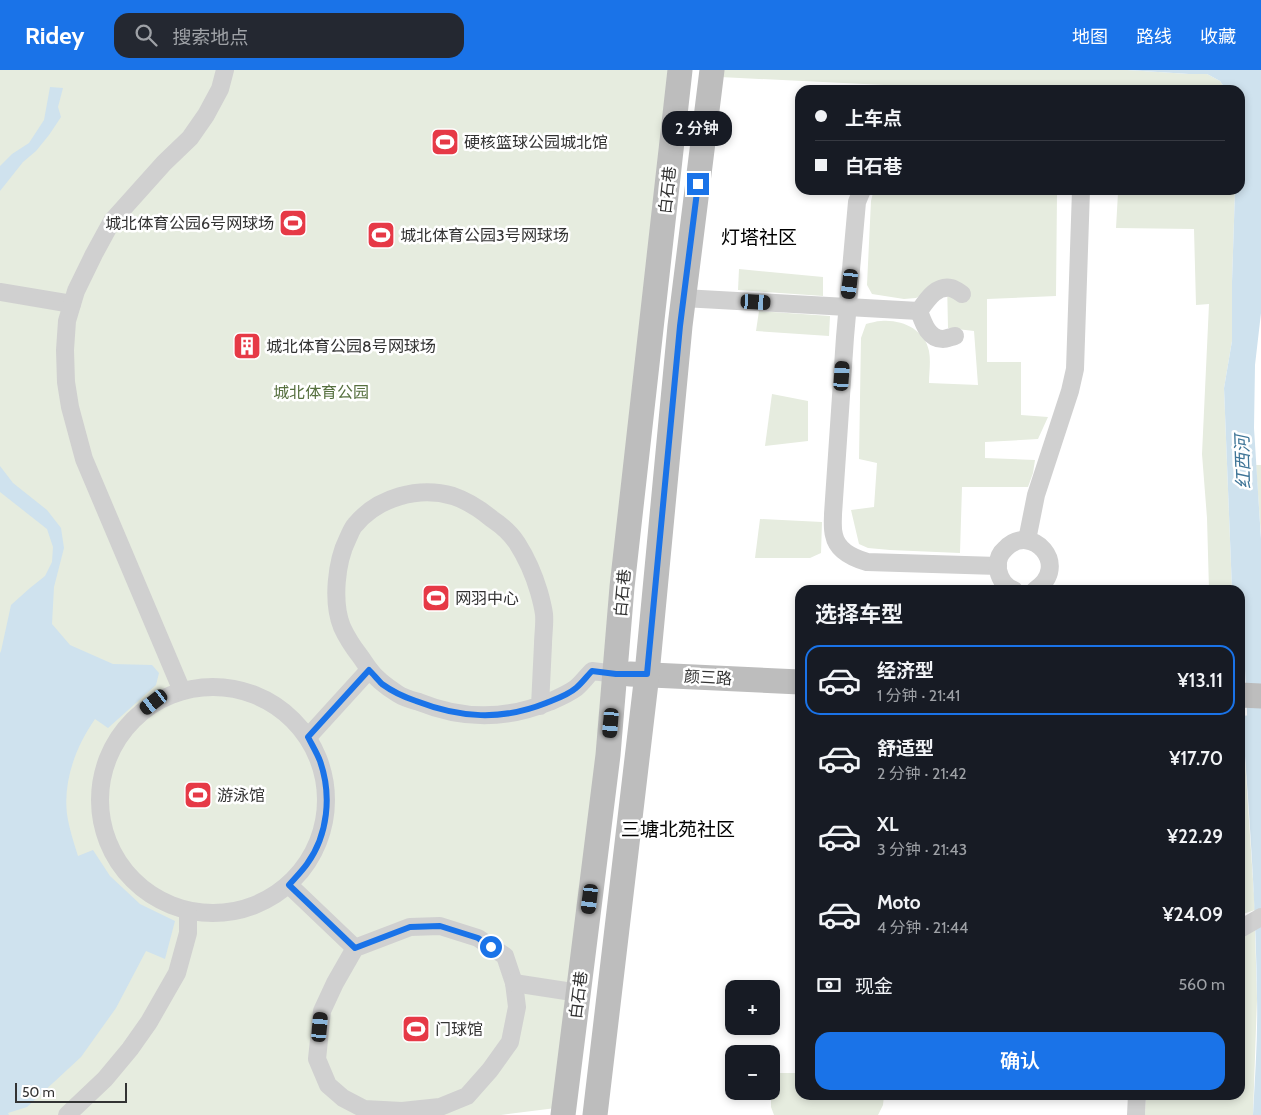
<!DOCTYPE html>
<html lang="zh">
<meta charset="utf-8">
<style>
:root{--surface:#171b24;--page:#242831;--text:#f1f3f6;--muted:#9ea1a6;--line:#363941;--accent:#1a73e8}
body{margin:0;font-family:Cabin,"Noto Sans SC",sans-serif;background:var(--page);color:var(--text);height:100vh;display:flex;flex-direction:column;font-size:19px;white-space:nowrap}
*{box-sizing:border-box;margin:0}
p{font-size:16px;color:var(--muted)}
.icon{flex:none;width:28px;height:28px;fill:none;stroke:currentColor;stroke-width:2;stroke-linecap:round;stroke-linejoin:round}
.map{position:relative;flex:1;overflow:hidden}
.panel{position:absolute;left:795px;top:515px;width:450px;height:515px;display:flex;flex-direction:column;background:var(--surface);border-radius:15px;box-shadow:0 2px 8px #0003}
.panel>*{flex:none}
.guide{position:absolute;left:795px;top:15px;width:450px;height:110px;border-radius:15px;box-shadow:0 2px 8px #0003;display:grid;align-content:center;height:110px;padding:0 20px;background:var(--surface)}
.buttons{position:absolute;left:725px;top:910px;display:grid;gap:10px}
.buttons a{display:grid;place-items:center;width:55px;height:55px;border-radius:10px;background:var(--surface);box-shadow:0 2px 8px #0003;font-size:25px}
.scale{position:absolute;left:15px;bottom:12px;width:112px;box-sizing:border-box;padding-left:5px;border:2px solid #333;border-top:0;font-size:14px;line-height:18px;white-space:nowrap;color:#333;-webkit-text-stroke:4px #fff;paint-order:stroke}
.end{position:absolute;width:22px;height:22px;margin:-11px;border:6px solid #1a73e8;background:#fff;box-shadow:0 0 0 2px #fff}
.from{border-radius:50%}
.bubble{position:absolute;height:35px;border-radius:15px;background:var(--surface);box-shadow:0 2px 8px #0003;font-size:16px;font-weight:600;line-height:35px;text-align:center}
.car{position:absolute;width:15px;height:30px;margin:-15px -8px;border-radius:6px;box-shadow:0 0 4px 1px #0007;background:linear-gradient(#222 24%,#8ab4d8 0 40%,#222 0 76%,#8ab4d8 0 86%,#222 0)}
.guide b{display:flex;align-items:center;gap:18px;height:48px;font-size:19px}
.guide b+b{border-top:1px solid var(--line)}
.guide i{width:12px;height:12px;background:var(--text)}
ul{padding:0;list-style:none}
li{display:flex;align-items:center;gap:15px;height:70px;margin:0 10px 8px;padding:0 10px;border:2px solid transparent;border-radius:15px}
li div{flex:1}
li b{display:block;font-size:19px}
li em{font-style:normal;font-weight:600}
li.on{border-color:var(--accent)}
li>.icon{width:45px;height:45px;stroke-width:1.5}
h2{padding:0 20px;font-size:22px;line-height:60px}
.pay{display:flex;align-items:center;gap:12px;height:55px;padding:0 20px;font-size:19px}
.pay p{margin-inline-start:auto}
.action{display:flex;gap:10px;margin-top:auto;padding:10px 20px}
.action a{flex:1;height:58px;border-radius:15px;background:var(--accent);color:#fff;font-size:20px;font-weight:600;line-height:58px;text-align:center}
header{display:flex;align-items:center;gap:30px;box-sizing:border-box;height:70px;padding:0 25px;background:var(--accent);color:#fff}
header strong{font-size:24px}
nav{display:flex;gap:28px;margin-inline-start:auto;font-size:18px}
.search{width:350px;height:45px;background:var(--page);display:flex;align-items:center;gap:12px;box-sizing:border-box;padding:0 18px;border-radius:15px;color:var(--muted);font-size:19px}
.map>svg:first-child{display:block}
.green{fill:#e6ecdf}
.water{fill:#cfe2ee}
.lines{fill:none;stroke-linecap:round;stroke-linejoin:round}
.canal{stroke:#cfe2ee;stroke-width:16}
.street{stroke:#d0d0d0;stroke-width:18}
.secondary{stroke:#bdbdbd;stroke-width:25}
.route{stroke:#1a73e8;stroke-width:6}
.labels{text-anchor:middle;stroke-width:5;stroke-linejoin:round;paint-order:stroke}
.poi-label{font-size:16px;fill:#333;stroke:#fff;text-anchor:start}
.street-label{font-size:16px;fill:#333;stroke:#fff}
.park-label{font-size:16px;fill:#56703f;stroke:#fff}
.water-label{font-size:18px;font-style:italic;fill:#3f7597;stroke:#fff}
.quarter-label{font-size:19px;fill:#000;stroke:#fff}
</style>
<header>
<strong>Ridey</strong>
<div class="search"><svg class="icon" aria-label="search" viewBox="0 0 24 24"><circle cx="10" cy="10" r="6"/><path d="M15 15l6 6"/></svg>搜索地点</div>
<nav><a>地图</a><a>路线</a><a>收藏</a></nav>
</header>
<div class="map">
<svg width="1261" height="1045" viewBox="0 0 1261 1045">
<rect width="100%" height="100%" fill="#fff"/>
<g class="green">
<polygon points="0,0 680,0 564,1037 501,1045 0,1045"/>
<polygon points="720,0 1127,0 1189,4 1207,4 1220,11 1226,20 986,20 720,7"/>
<path d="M876,120H1054L1057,124L1056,226L987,229V292H1021V345L1048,347L1038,369L985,372V388L1035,390L1033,403L1028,417H962L960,483L890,480L868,478L859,474L851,440L874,437L877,393L859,389L861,268L866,254C871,253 876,251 881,251C902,249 925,260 929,281C931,291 929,303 929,313L978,315L974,261L948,258L947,211L916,228L904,229L872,224L867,215L871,131L873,123Z"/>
<polygon points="1179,120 1235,120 1232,212 1232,271 1224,318 1232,520 1209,520 1207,448 1202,384 1209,234 1196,235 1194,159 1116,158 1118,123"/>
<polygon points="739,199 823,207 823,226 738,220"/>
<polygon points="759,241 830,246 829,266 756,261"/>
<polygon points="772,324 808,331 808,371 765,376"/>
<polygon points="1256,395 1261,395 1261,469 1261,467"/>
<polygon points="760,449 822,452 821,483 810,488 755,488"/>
<polygon points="1240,645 1242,646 1255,840 1240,845"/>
<polygon points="1255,858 1257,929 1253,1045 1145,1045 1146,1025 1240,1025 1240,868"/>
<polygon points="771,1003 800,1003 800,1025 884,1025 883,1035 878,1045 774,1045 771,1037"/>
</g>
<g class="water">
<polygon points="1127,0 1261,0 1261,243 1255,295 1254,358 1261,469 1261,599 1240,600 1240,520 1232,520 1224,318 1232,271 1232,212 1235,120 1240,120 1240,20 1226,20 1220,11 1207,4 1189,4"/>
<polygon points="50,17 63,18 58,37 61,47 49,65 36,81 23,92 0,121 0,96 12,84 29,73 44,50"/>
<path d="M0,396L13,413L47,440L61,458L64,478L54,517L52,554L70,575L113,594L152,595L159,603L156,615L108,658L95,649C76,676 63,711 67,744C69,758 74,773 78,786L93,780L110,806L140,834L175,851L165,889L146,881L116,938L81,987L27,1037L8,1043L9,1045H0V583L1,581L11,535L30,518L45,506L52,492L53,477L47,459L0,422Z"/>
<path d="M1261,644V1045H1253C1255,1006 1258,966 1257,927C1256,833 1249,739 1242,646Z"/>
</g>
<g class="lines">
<polyline class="canal" points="1252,577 1256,665"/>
<g class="street">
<path d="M862,120L857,132L845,267L833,444C833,450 832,458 834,465C837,481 853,488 867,492L998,496"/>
<polyline points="0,222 72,234"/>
<polyline points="683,228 919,241"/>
<path d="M919,241C927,230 936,215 951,218C955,219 959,222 962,224"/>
<path d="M919,241C923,252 928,269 943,269C946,269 951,267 955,266"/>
<polyline points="1027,470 1036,425 1070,321 1075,299 1081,120"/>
<path d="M1014,520C1005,517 1000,509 998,500C997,492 999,484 1005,479C1031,451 1072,496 1035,520"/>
<circle cx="213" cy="730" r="113"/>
<polyline points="182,621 84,389 70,337 66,312 65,280 67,251 76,221 94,184 112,151 164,93 190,68 206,45 220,19 225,0"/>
<path d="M540,636C541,615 542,595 543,574C543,565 545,554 544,544C543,537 541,529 539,522C534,505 526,487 517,473C511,464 501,455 492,449C480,439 468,431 453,426C419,416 378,427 355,455C352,458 350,464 348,468C336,492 332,532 342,557C347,568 353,577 360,586C363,590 366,595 369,599C376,609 387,617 398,624C404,628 412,630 419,632C463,650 505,650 549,632C558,628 568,624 576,618C582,613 587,606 592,601L616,604"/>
<polyline points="308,667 369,600"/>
<polyline points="289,815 355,878"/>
<polygon points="440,856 478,868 505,886 514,913 517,937 510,972 490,1000 467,1026 440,1037 402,1041 364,1039 343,1028 328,1015 317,989 322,941 335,913 355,878 410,857"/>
<polyline points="1240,859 1261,847"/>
<polyline points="514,913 579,923"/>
<polyline points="67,1045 105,1009 130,979 149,952 177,903 188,863 188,841"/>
<polyline points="1136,1045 1137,1025"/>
</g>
<g class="secondary">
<polyline points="630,604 800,612"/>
<polyline points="1240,625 1261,626"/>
<polyline points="563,1045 608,685 622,517 680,0"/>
<polyline points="595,1045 647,604 680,256 712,0"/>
</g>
</g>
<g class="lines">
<path class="route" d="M491,877L478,868L440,856L410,857L355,878L289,815C295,808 302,801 307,794C328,765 332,725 320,691C317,683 312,675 308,667L369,600C373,604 378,610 382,614C393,622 404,627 416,631C460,648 501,651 546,633C556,629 568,625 576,618C582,613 587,606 592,601L616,604H647L680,256L698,114"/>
</g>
<defs>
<symbol id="stadium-square" viewBox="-11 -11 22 22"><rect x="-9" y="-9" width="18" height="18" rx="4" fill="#e63946" stroke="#fff"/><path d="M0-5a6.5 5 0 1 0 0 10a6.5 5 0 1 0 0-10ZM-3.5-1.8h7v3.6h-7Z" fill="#fff"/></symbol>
<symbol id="building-square" viewBox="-11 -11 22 22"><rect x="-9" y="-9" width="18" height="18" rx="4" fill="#e63946" stroke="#fff"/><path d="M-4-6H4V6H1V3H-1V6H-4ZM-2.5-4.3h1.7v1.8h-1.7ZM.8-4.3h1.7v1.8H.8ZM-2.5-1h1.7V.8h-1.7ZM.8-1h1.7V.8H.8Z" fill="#fff"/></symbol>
</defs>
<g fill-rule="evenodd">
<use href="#stadium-square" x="429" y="56" width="32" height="32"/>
<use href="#stadium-square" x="277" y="137" width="32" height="32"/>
<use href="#stadium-square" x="365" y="149" width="32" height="32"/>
<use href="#building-square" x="231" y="260" width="32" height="32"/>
<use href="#stadium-square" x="420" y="512" width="32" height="32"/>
<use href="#stadium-square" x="182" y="709" width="32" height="32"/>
<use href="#stadium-square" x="400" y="943" width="32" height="32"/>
</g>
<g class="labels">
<g class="poi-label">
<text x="464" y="78">硬核篮球公园城北馆</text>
<text x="274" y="159" text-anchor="end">城北体育公园6号网球场</text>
<text x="400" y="171">城北体育公园3号网球场</text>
<text x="266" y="282">城北体育公园8号网球场</text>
<text x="455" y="534">网羽中心</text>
<text x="217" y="731">游泳馆</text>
<text x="435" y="965">门球馆</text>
</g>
<g class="street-label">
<text transform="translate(667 120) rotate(-84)" y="6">白石巷</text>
<text transform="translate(622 523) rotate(-85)" y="6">白石巷</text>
<text transform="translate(708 607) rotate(3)" y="6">颜三路</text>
<text transform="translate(578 925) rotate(-83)" y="6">白石巷</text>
</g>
<g class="park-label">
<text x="321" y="328">城北体育公园</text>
</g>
<g class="water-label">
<text transform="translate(1243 392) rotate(-92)" y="6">红西河</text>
</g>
<g class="quarter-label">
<text x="759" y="174">灯塔社区</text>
<text x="678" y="766">三塘北苑社区</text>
</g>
</g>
</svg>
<div class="buttons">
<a>+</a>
<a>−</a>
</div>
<div class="scale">50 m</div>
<i class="end from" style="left:491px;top:877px"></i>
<i class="end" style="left:698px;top:114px"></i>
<div class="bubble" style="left:662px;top:41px;width:70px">2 分钟</div>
<i class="car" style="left:850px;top:214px;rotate:187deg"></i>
<i class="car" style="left:756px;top:232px;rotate:93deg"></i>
<i class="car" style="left:842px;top:306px;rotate:4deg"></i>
<i class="car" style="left:154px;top:632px;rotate:232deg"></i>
<i class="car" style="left:611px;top:653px;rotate:185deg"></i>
<i class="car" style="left:590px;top:829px;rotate:187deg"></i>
<i class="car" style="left:320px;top:957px;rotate:5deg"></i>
<div class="guide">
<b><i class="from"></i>上车点</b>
<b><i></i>白石巷</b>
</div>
<section class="panel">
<h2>选择车型</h2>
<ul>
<li class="on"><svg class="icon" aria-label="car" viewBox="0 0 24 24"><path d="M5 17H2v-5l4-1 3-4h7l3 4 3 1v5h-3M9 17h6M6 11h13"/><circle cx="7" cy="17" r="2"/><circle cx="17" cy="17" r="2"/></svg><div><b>经济型</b><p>1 分钟 · 21:41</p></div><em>¥13.11</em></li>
<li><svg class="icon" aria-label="car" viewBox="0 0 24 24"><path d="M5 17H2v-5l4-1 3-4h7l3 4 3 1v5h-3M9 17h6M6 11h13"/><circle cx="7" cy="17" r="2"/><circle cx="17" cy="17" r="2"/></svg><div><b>舒适型</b><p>2 分钟 · 21:42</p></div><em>¥17.70</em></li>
<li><svg class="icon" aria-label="car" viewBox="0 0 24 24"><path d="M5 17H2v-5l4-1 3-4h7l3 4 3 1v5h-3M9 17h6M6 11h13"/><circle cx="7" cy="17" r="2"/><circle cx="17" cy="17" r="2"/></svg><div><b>XL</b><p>3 分钟 · 21:43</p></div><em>¥22.29</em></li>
<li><svg class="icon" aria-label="car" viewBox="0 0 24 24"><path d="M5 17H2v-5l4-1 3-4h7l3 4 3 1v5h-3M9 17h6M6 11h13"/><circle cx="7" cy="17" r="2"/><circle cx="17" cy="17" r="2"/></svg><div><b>Moto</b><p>4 分钟 · 21:44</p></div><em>¥24.09</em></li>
</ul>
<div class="pay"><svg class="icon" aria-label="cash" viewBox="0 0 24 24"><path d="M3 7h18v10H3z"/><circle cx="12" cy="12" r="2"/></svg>现金<p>560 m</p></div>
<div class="action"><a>确认</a></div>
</section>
</div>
